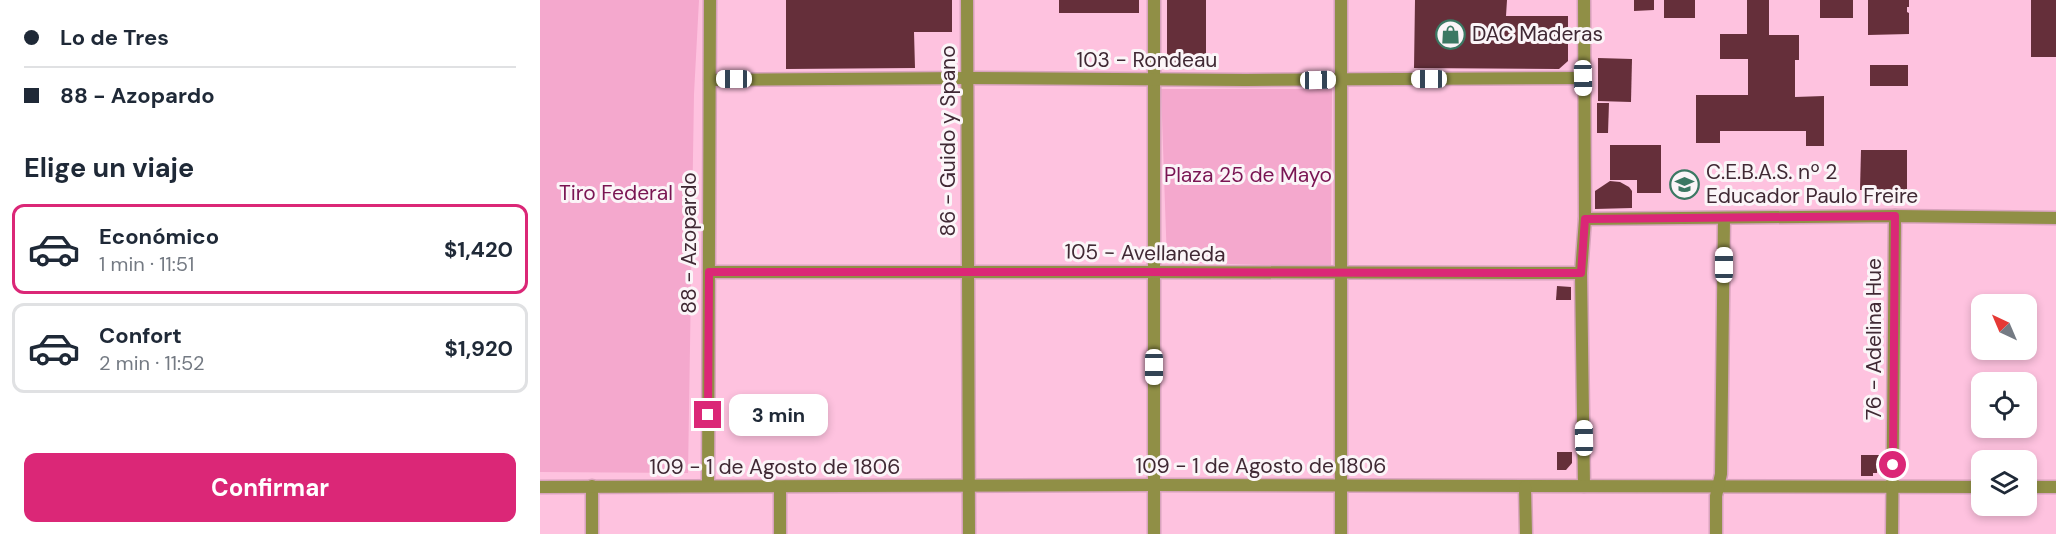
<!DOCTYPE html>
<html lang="es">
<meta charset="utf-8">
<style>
:root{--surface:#fff;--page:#f2f2f3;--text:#1f2937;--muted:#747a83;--line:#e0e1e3;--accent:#db2777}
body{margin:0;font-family:"DM Sans",sans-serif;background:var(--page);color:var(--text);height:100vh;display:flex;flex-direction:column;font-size:22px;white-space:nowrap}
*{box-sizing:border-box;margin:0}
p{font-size:20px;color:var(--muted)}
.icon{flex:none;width:33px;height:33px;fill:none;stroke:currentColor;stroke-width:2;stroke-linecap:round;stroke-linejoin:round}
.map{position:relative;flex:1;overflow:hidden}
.sheet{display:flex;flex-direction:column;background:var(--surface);width:540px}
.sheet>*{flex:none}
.banner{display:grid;align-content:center;height:132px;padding:0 24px;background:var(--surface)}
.needle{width:39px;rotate:316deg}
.fabs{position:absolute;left:1431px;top:294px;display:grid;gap:12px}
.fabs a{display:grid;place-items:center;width:66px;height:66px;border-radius:12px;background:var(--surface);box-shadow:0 3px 9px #0003;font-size:30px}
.end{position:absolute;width:27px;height:27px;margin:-14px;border:8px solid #db2777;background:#fff;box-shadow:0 0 0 3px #fff}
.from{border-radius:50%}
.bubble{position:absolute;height:42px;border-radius:12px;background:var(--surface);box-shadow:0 3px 9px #0003;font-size:20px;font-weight:700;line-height:42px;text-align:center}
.car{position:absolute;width:18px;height:36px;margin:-18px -9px;border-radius:8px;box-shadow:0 0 4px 2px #0007;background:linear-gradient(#fff 24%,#345 0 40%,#fff 0 76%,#345 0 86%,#fff 0)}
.banner b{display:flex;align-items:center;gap:21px;height:57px;font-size:22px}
.banner b+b{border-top:2px solid var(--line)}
.banner i{width:15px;height:15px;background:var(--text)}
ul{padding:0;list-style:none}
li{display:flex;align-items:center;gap:18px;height:90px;margin:0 12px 9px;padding:0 12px;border:3px solid var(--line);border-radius:12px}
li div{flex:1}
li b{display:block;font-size:22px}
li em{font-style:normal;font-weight:700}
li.current{border-color:var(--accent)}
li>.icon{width:54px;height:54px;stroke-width:1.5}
h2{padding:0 24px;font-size:27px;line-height:72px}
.cta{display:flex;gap:12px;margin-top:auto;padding:12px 24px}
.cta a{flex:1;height:69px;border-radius:12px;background:var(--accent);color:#fff;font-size:24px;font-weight:700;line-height:69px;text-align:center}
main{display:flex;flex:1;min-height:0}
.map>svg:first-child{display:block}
.green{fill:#f4a8cd}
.building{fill:#652f3a}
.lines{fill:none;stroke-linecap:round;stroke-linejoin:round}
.street-casing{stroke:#d8a3bd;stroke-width:15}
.street{stroke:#908f46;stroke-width:12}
.route{stroke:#db2777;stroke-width:8}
.labels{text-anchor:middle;stroke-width:6;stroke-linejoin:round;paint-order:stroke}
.poi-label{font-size:21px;fill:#402934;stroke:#fbf5f8;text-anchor:start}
.street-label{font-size:21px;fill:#402934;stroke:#fbf5f8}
.park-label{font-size:21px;fill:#7a1553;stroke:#fbf5f8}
</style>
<main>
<section class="sheet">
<div class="banner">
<b><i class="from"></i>Lo de Tres</b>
<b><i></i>88 - Azopardo</b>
</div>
<h2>Elige un viaje</h2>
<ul>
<li class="current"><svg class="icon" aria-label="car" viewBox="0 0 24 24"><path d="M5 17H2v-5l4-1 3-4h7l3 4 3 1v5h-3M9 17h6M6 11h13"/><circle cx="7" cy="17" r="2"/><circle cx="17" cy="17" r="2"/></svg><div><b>Económico</b><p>1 min · 11:51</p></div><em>$1,420</em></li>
<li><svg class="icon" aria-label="car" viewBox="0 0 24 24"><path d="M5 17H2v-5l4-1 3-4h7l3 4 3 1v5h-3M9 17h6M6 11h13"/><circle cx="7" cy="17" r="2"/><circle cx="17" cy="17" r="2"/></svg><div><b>Confort</b><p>2 min · 11:52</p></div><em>$1,920</em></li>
</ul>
<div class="cta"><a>Confirmar</a></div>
</section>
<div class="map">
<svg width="1516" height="534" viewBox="0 0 1516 534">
<rect width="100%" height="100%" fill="#fec2df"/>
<g class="green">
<polygon points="0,0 159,0 154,94 148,473 0,472"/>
<polygon points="621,89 792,89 791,267 627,262"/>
</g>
<g class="building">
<polygon points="246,0 412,0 412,32 374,32 375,68 246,69"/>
<rect x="519" y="0" width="80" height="13"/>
<polygon points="627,0 666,0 666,68 632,68 627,63"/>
<polygon points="875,0 967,0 966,16 1028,16 1028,61 1019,69 874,68"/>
<polygon points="1094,0 1114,0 1114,10 1094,11"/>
<rect x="1124" y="0" width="31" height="18"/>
<polygon points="1207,0 1229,0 1229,35 1259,35 1259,60 1255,60 1255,97 1284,96 1284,146 1266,146 1266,131 1180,131 1180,143 1156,143 1156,95 1208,95 1208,59 1180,59 1180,34 1207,34"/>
<rect x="1280" y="0" width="33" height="18"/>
<polygon points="1328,0 1369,0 1369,7 1367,7 1367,12 1369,13 1369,34 1328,35"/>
<rect x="1491" y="0" width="25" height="57"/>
<polygon points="1058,58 1092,59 1091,102 1058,101"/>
<rect x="1330" y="65" width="38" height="21"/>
<polygon points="1057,103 1069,103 1068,133 1057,133"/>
<polygon points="1070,145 1121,145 1121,193 1097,193 1097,180 1070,180"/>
<polygon points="1321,150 1367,150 1367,190 1320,190"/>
<polygon points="1070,181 1080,182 1089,187 1092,191 1092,208 1055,209 1055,191"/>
<polygon points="1017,286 1031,287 1031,300 1016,300"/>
<polygon points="1017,452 1032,452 1032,463 1026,470 1017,470"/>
<polygon points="1321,455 1341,455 1340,467 1337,467 1337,473 1333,473 1333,476 1321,476"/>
</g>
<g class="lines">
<defs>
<g id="street">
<polyline points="427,0 429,534"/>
<polyline points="614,0 614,534"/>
<polyline points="1044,0 1045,219 1041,273 1044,486"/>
<polyline points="170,80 428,78 706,80 1043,78"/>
<polyline points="1045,219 1355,216 1516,218"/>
<path d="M169,272C460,270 750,274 1041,273"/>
<polyline points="52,486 52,534"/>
<polyline points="168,486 170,0"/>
<polyline points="0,487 614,485 1442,487"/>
<polyline points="985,487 986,534"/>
<polyline points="1486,487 1516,487"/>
<polyline points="240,534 240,487"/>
<polyline points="801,534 801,0"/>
<polyline points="1176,534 1176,496 1181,474 1184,219"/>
<polyline points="1352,534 1355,216"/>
</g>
</defs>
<use href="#street" class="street-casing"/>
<use href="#street" class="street"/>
</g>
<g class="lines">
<path class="route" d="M168,415L169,272C460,271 750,273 1041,273L1045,219L1355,216L1353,465"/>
</g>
<defs>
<symbol id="shop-ring" viewBox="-11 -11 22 22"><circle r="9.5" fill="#fbf5f8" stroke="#3b7863" stroke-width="1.5"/><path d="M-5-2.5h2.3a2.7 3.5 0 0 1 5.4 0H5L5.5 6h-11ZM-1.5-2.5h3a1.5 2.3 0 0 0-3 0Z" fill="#3b7863"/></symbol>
<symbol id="school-ring" viewBox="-11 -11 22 22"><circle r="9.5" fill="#fbf5f8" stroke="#3b7863" stroke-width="1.5"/><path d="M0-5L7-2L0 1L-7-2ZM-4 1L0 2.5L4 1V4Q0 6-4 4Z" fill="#3b7863"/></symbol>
</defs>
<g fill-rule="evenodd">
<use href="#shop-ring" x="894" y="18" width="33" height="33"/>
<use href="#school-ring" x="1128" y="168" width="33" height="33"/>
</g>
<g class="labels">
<g class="poi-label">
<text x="932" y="41">DAC Maderas</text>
<text x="1166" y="179">C.E.B.A.S. nº 2<tspan x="1166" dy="24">Educador Paulo Freire</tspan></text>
</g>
<g class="street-label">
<text x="607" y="67">103 - Rondeau</text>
<text transform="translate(408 141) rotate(-90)" y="7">86 - Guido y Spano</text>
<text transform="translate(149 243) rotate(-90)" y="7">88 - Azopardo</text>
<text transform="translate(605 253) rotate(1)" y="7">105 - Avellaneda</text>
<text transform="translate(1334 339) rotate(-90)" y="7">76 - Adelina Hue</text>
<text x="721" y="473">109 - 1 de Agosto de 1806</text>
<text x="235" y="474">109 - 1 de Agosto de 1806</text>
</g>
<g class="park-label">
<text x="708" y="182">Plaza 25 de Mayo</text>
<text x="76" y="200">Tiro Federal</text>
</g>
</g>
</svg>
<div class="fabs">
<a><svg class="needle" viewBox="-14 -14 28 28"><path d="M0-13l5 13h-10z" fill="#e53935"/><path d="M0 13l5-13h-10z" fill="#747a83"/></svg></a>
<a><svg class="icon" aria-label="locate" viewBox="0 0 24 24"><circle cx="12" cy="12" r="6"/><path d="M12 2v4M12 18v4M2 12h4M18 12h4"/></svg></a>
<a><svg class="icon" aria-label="layers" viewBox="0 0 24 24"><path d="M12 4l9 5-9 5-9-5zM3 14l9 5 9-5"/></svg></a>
</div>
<i class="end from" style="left:1353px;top:465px"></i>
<i class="end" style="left:168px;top:415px"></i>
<div class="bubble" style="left:189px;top:394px;width:99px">3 min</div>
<i class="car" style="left:1043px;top:78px;rotate:179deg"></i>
<i class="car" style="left:194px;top:79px;rotate:270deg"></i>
<i class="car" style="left:889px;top:79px;rotate:270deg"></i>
<i class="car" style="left:778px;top:80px;rotate:89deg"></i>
<i class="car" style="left:1184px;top:265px;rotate:0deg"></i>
<i class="car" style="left:614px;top:367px;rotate:180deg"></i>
<i class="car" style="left:1044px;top:438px;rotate:359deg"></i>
</div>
</main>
